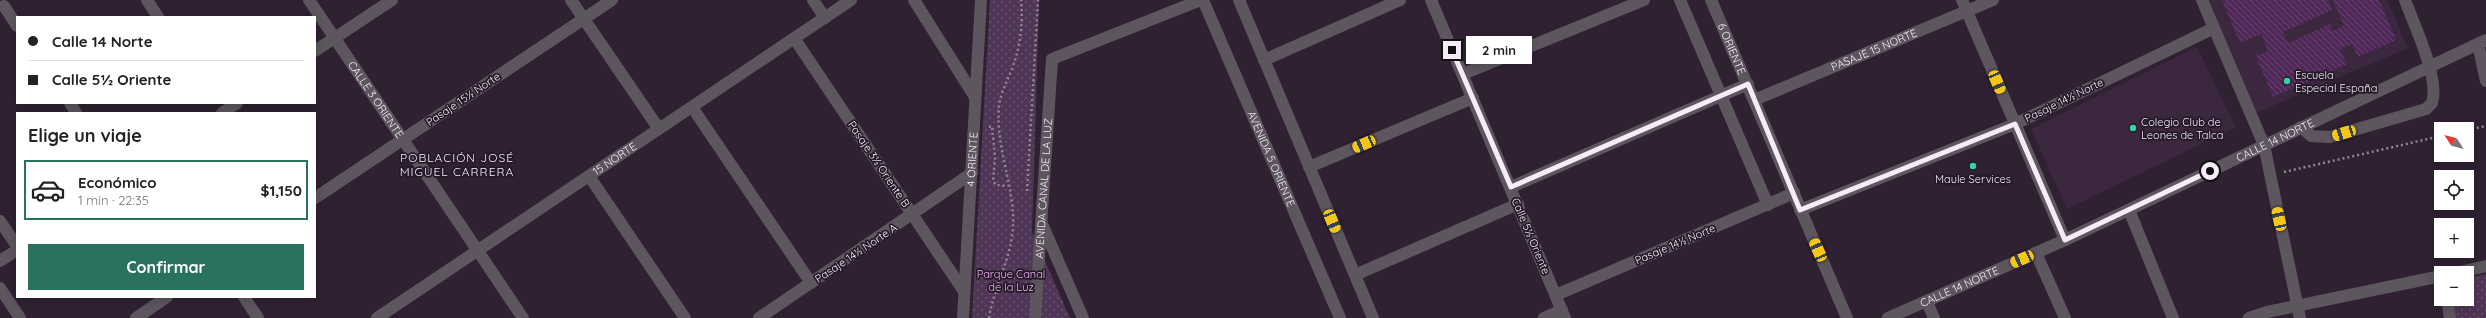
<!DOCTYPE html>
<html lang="es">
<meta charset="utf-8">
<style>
:root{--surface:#fff;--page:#f6f6f6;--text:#222;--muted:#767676;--line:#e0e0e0;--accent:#28725f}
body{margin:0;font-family:Quicksand,sans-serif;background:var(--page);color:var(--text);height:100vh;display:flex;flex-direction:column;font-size:15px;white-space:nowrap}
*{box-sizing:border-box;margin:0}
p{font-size:13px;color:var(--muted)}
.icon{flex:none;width:22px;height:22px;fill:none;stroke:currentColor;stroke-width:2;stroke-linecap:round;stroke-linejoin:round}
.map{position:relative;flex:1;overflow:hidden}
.sheet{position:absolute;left:16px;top:112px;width:300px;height:186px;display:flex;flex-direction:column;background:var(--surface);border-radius:0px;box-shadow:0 2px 10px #0003}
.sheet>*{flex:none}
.top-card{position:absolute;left:16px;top:16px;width:300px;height:88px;border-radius:0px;box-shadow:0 2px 10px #0003;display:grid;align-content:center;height:88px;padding:0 12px;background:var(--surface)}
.needle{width:26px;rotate:306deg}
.buttons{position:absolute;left:2434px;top:122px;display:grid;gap:8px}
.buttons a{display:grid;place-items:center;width:40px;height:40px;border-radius:0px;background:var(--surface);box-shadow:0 2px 10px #0003;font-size:20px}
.end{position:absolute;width:18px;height:18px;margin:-9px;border:5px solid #f6ecf8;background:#111;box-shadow:0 0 0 2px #111}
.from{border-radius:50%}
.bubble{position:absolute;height:28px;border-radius:0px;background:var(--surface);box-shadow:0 2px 10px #0003;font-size:13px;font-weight:700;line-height:28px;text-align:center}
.car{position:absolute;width:12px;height:24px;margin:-12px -6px;border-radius:5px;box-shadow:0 0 3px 1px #0007;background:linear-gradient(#f5c518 24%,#345 0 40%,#f5c518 0 76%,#345 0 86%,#f5c518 0)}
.top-card b{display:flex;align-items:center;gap:14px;height:38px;font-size:15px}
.top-card b+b{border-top:1px solid var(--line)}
.top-card i{width:10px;height:10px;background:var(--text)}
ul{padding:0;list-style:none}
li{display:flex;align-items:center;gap:12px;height:60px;margin:0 8px 6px;padding:0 4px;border:2px solid var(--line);border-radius:0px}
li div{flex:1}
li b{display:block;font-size:15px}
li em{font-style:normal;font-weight:700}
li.active{border-color:var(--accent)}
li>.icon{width:36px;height:36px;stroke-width:1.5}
h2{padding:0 12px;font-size:18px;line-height:48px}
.primary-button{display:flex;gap:8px;margin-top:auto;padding:8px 12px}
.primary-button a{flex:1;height:46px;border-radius:0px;background:var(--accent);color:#fff;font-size:16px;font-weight:700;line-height:46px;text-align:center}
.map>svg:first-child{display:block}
.built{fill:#3b283f}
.green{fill:url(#green-dots)}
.building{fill:url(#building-back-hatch)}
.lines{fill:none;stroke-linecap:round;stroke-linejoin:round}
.path{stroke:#938795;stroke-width:2.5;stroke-dasharray:2 3;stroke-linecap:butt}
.minor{stroke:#5d565f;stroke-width:12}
.route{stroke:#f6ecf8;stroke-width:5}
.poi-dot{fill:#30d4aa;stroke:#251828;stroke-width:1.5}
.labels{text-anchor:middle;stroke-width:3.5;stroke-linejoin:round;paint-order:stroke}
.street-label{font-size:11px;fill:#f6ecf8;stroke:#251828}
.poi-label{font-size:11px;fill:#f6ecf8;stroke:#251828;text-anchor:start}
.park-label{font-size:11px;fill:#ebbaf6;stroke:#251828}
.neighbourhood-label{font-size:12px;letter-spacing:1px;fill:#f6ecf8;stroke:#251828}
</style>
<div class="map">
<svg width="2486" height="318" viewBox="0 0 2486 318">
<defs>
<pattern id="green-dots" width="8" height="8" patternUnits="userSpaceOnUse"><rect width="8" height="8" fill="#503656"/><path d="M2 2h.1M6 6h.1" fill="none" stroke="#6a536f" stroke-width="1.8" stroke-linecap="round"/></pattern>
<pattern id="building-back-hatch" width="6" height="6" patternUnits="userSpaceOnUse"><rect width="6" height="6" fill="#4f2857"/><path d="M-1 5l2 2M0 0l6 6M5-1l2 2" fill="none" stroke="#694770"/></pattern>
</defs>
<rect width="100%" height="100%" fill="#2f2132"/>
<g class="built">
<polygon points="2208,0 2387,0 2408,48 2256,113"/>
<polygon points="2197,47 2236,127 2067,209 2031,129"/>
</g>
<g class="green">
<polygon points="990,0 1039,0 1032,232 1070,318 972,318"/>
<polygon points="2486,274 2486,318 2449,318 2446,299 2467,299 2467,278"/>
</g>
<polygon class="building" points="2222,0 2328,0 2332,10 2283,32 2288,43 2330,24 2332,31 2344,26 2333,0 2379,0 2396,40 2358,57 2352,44 2340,49 2347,64 2273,97 2256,56 2268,51 2261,34 2240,43"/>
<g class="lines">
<g class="path">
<polyline points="989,127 992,126 995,158 993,181 996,185 1008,186"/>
<polyline points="2467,130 2486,126"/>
<polyline points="2284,172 2441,136"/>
<polyline points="1027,191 1038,0"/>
<path d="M989,318C994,287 1011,259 1013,227C1015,186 995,147 999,106C1001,91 1008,80 1013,66C1021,44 1023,23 1021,0"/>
</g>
<g class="minor">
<polyline points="147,0 158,17"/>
<path id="s1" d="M309,0L523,318"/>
<polyline points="571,0 659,129"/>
<polyline points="813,0 825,18"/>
<polyline points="914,0 975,97"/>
<path id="s2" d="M1203,0L1340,318"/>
<polyline points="1239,0 1373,318"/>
<polyline points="1431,0 1565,318"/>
<polyline points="1680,0 1768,205"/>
<path id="s3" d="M1711,0L1847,318"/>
<polyline points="1962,0 2065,240"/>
<polyline points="2202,0 2264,145 2300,318"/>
<polyline points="4,6 17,26"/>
<polyline points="794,38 963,290"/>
<polyline points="2478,44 2486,81"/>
<polyline points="315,51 392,0"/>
<polyline points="1264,60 1400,0"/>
<polyline points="1463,74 1644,0"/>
<path id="s4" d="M1754,100L1993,0"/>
<polyline points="70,103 76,113"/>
<polyline points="692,107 811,283"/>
<polyline points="222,113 237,103"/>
<path d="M2301,127L2311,136L2330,137L2426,109L2432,103C2440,78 2414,25 2405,0"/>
<polyline points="1309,167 1473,98"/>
<polyline points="589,176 685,318"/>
<polyline points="1511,187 1748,84"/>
<polyline points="315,198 612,0"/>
<polyline points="1800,210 2015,124 2214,28"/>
<polyline points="2129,210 2173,318"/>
<polyline points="0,221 17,246"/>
<polyline points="1042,224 1083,318"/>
<polyline points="2036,253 2065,318"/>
<polyline points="0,261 17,250"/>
<polyline points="2455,273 2486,266"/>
<polyline points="1355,275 1518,204"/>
<polyline points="0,288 20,318"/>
<polyline points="1556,295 1794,193"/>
<polyline points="244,297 258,318"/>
<polyline points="2447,299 2450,318"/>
<polyline points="1927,302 1934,318"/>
<polyline points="136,318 167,297"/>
<path id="s5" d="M377,318L851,0"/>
<polyline points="759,318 972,173"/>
<path id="s6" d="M963,318L981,0"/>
<path id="s7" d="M1035,318L1052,59L1201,0"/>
<polyline points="1544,318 1562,310"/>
<path id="s8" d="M1888,318L2065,240L2486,40"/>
<polyline points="2249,318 2267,312 2441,276"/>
</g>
</g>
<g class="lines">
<polyline class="route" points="1452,50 1511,187 1748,84 1800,210 2015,124 2065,240 2210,171"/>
</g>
<g class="poi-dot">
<circle cx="2287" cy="81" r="4"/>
<circle cx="2133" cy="128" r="4"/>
<circle cx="1973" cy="166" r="4"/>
</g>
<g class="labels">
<g class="street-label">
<text dy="4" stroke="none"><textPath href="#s3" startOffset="53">6 ORIENTE</textPath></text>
<text dy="4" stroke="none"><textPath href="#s4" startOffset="130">PASAJE 15 NORTE</textPath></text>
<text dy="4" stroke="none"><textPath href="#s1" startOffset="120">CALLE 3 ORIENTE</textPath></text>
<text transform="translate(463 99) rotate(-34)" y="4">Pasaje 15½ Norte</text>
<text transform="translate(2064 100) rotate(-26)" y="4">Pasaje 14½ Norte</text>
<text dy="4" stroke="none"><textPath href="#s8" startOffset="426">CALLE 14 NORTE</textPath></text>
<text dy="4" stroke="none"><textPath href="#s5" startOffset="286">15 NORTE</textPath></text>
<text dy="4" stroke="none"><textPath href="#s6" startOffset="159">4 ORIENTE</textPath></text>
<text dy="4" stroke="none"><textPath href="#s2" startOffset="173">AVENIDA 5 ORIENTE</textPath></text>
<text transform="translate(879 164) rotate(56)" y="4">Pasaje 3½ Oriente B</text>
<text dy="4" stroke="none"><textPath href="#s7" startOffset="130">AVENIDA CANAL DE LA LUZ</textPath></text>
<text transform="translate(1531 236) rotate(67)" y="4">Calle 5½ Oriente</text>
<text transform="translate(1675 244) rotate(-23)" y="4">Pasaje 14½ Norte</text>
<text transform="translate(856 253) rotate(-34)" y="4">Pasaje 14½ Norte A</text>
<text dy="4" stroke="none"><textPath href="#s8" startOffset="78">CALLE 14 NORTE</textPath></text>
</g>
<g class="poi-label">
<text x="2295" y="79">Escuela<tspan x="2295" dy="13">Especial España</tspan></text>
<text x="2141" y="126">Colegio Club de<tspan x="2141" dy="13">Leones de Talca</tspan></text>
<text x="1973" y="183" text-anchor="middle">Maule Services</text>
</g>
<g class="park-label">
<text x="1011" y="278">Parque Canal<tspan x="1011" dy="13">de la Luz</tspan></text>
</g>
<g class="neighbourhood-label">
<text x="457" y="162">POBLACIÓN JOSÉ<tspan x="457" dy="14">MIGUEL CARRERA</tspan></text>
</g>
</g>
</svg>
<div class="buttons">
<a><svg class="needle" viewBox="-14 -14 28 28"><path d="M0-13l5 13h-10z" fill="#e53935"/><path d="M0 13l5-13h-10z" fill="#767676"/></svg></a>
<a><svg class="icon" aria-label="locate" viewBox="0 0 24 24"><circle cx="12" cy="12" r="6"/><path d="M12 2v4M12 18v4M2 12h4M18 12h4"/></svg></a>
<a>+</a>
<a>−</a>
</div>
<i class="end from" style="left:2210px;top:171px"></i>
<i class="end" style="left:1452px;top:50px"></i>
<div class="bubble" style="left:1466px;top:36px;width:66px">2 min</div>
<i class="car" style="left:1997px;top:82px;rotate:157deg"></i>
<i class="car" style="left:2344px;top:133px;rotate:253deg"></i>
<i class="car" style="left:1364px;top:144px;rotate:247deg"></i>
<i class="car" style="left:2279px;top:219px;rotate:348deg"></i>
<i class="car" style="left:1332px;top:221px;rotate:157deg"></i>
<i class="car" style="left:1818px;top:250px;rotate:336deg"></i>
<i class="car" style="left:2022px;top:259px;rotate:246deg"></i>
<div class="top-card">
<b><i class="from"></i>Calle 14 Norte</b>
<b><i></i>Calle 5½ Oriente</b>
</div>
<section class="sheet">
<h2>Elige un viaje</h2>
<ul>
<li class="active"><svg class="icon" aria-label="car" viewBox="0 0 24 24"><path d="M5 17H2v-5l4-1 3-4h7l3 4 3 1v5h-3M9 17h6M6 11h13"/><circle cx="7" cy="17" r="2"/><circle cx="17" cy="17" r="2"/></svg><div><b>Económico</b><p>1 min · 22:35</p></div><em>$1,150</em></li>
</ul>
<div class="primary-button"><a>Confirmar</a></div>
</section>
</div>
